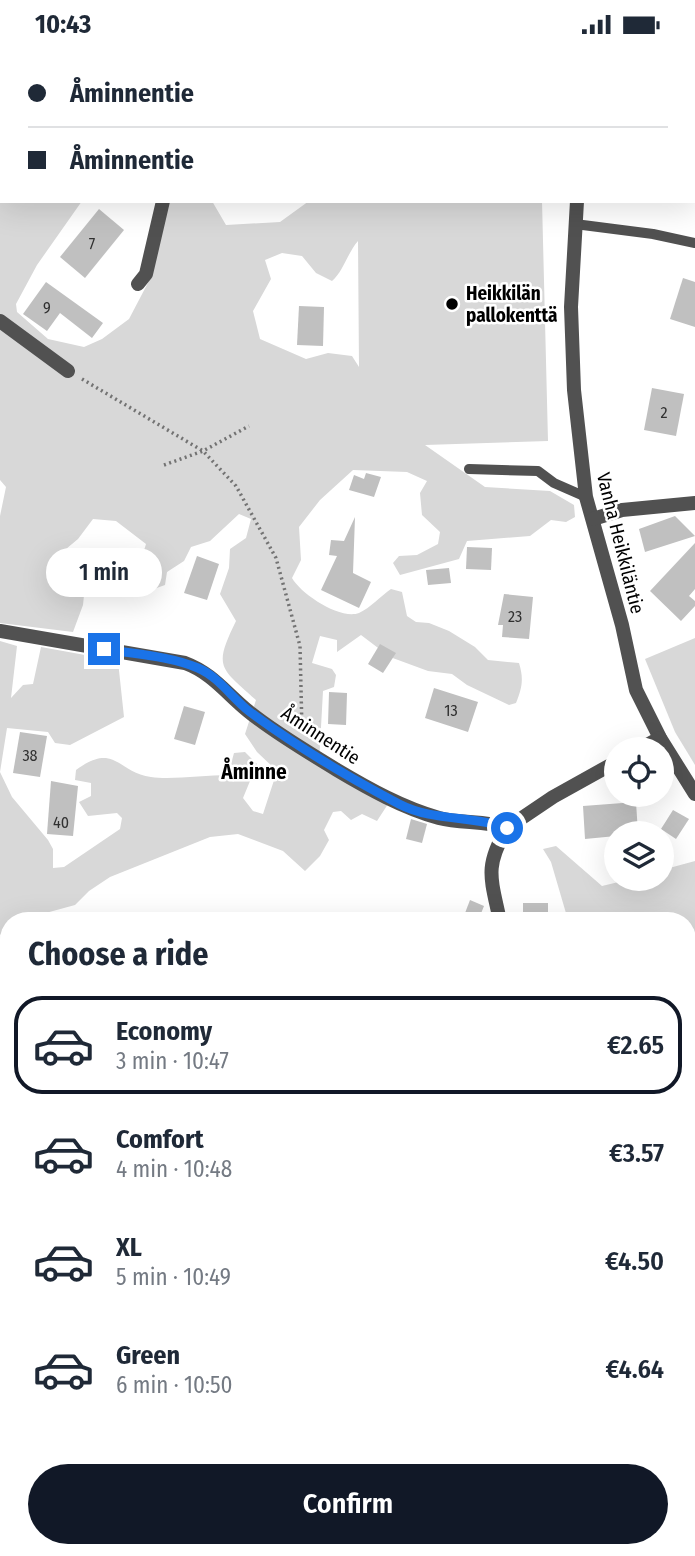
<!DOCTYPE html>
<meta charset="utf-8">
<style>
:root{--surface:#fff;--page:#f6f6f7;--text:#1f2937;--muted:#747a83;--line:#e0e1e3;--accent:#111827}
body{margin:0;font-family:"Fira Sans Condensed",sans-serif;background:var(--page);color:var(--text);height:100vh;display:flex;flex-direction:column;font-size:26px;white-space:nowrap}
*{box-sizing:border-box;margin:0}
p{font-size:23px;color:var(--muted)}
.icon{flex:none;width:38px;height:38px;fill:none;stroke:currentColor;stroke-width:2;stroke-linecap:round;stroke-linejoin:round}
.map{position:relative;flex:1;overflow:hidden}
.details{position:absolute;left:0px;top:863px;width:696px;height:646px;display:flex;flex-direction:column;background:var(--surface);border-radius:28px 28px 0 0;box-shadow:0 7px 28px #0002}
.details>*{flex:none}
.guide{position:absolute;left:0px;top:0px;width:696px;height:154px;box-shadow:0 7px 28px #0002;display:grid;align-content:center;height:154px;padding:0 28px;background:var(--surface)}
.controls{position:absolute;left:604px;top:688px;display:grid;gap:14px}
.controls a{display:grid;place-items:center;width:70px;height:70px;border-radius:50%;background:var(--surface);box-shadow:0 7px 28px #0002;font-size:35px}
.end{position:absolute;width:32px;height:32px;margin:-16px;border:9px solid #1a73e8;background:#fff;box-shadow:0 0 0 4px #fff}
.from{border-radius:50%}
.bubble{position:absolute;height:49px;border-radius:24px;background:var(--surface);box-shadow:0 7px 28px #0002;font-size:23px;font-weight:600;line-height:49px;text-align:center}
.guide b{display:flex;align-items:center;gap:24px;height:66px;font-size:26px}
.guide b+b{border-top:2px solid var(--line)}
.guide i{width:18px;height:18px;background:var(--text)}
ul{padding:0;list-style:none}
li{display:flex;align-items:center;gap:21px;height:98px;margin:0 14px 10px;padding:0 14px;border:4px solid transparent;border-radius:28px}
li div{flex:1}
li b{display:block;font-size:26px}
li em{font-style:normal;font-weight:600}
li.active{border-color:var(--accent)}
li>.icon{width:63px;height:63px;stroke-width:1.5}
h2{padding:0 28px;font-size:32px;line-height:84px}
.action{display:flex;gap:14px;margin-top:auto;padding:14px 28px}
.action a{flex:1;height:80px;border-radius:42px;background:var(--accent);color:#fff;font-size:28px;font-weight:600;line-height:80px;text-align:center}
.status{display:flex;justify-content:space-between;align-items:center;height:49px;padding:0 35px;background:var(--surface);direction:ltr}
.status svg{height:19px;fill:currentColor}
.map>svg:first-child{display:block}
.green{fill:#d8d8d8;fill-rule:evenodd}
.lines{fill:none;stroke-linecap:round;stroke-linejoin:round}
.stream{stroke:#9f9f9f;stroke-width:5}
.building{fill:#c0c0c0}
.path{stroke:#737373;stroke-width:3.5;stroke-dasharray:2 3.5;stroke-linecap:butt}
.lane{stroke:#515151;stroke-width:10}
.street{stroke:#515151;stroke-width:14}
.route{stroke:#1a73e8;stroke-width:9}
.poi-dot{fill:#000;stroke:#fff;stroke-width:2.5}
.labels{text-anchor:middle;stroke-width:5;stroke-linejoin:round;paint-order:stroke}
.number-label{font-size:16px;fill:#303030}
.poi-label{font-size:19px;font-weight:bold;fill:#000;stroke:#fff;text-anchor:start}
.street-label{font-size:19px;fill:#000;stroke:#fff}
.neighbourhood-label{font-size:21px;font-weight:bold;fill:#000;stroke:#fff}
</style>
<div class="status"><b>10:43</b><svg viewBox="0 0 49 12"><path d="M0 12V9h3v3zM5 12V6h3v6zM10 12V3h3v9zM15 12V0h3v12zM26 1h20v11H26zM47 4h2v5h-2z"/></svg></div>
<div class="map">
<svg width="695" height="1507" viewBox="0 0 695 1507">
<rect width="100%" height="100%" fill="#fff"/>
<g class="green">
<path d="M0,0H99L2,2V152H82L37,216L16,255L17,263L48,290L84,298L102,290L129,270L151,228L169,152H212L226,176L280,173L309,152H542L548,392L425,396L485,438L550,442L574,456L575,468L566,473L551,471L530,487L467,492L459,510L400,526L393,514L399,507L417,506L438,495L440,483L422,466L420,444L427,432L407,423L353,421L320,451L299,478L301,511L292,529C301,545 340,571 359,564C370,559 381,547 391,540L402,543L407,567L416,573L429,574L449,582L475,598L488,611L519,614C524,630 522,639 516,654L509,656L467,636L452,625L428,622L390,608L361,586L337,603V591L320,587L312,614L332,620L336,626L334,638L323,642L319,714L388,755L377,772L362,765L351,771L341,762L333,763L324,781L329,791L320,807L305,822L283,802L238,785L210,788L110,828L89,842L75,856L20,871L9,872V880L0,886V592L17,597L11,649L23,636L33,635L41,598L118,612L124,668L70,696L55,694L48,683L7,679L0,723L12,748L48,791L53,800V819L64,818L120,780L122,769L117,764L88,767L79,753L91,747V734L75,731L76,721C115,692 118,724 151,728C171,731 205,726 228,726L234,704L245,703L257,715L243,749L253,762L263,765L277,722L257,703L245,685L256,651C220,618 213,619 236,572L220,545L229,519L230,500L246,489L251,470L239,465L210,492L191,498L184,512L167,523L165,536L151,541L130,544L122,528L129,513L142,508L146,495L116,472L93,470L78,490L66,500L57,532L84,546L83,556L73,583L0,574V467L6,438L0,431ZM358,192L359,318L352,307L328,304L306,310L260,290L253,262L271,230L265,211L282,204L302,207L316,224L332,232C343,223 348,203 358,192Z"/>
<polygon points="695,589 695,716 675,683 645,610"/>
<polygon points="556,797 602,837 631,830 662,830 662,821 695,812 695,1077 688,1071 688,872 568,871 551,813 543,800"/>
<polygon points="695,1211 695,1507 571,1507 574,1500 688,1500 688,1215"/>
</g>
<g class="lines">
<polyline class="stream" points="688,1200 695,1201"/>
</g>
<g class="building">
<polygon points="99,160 124,181 85,229 60,208"/>
<polygon points="683,229 695,233 695,278 670,270"/>
<polygon points="46,233 103,274 92,289 60,264 47,282 23,265"/>
<polygon points="299,257 324,258 323,297 297,296"/>
<polygon points="652,339 684,345 676,387 644,381"/>
<polygon points="366,424 381,428 374,448 349,441 354,426 364,430"/>
<polygon points="675,467 695,487 645,503 639,480"/>
<polygon points="355,468 353,524 371,533 359,559 321,541 337,507 329,506 331,491 344,492"/>
<polygon points="695,494 695,540 689,547 695,552 695,557 681,572 650,542"/>
<polygon points="467,498 492,499 491,521 466,520"/>
<polygon points="69,503 87,505 83,537 64,535"/>
<polygon points="197,507 219,515 207,551 184,544"/>
<polygon points="449,519 451,534 428,536 426,521"/>
<polygon points="504,545 533,548 529,590 502,588 503,576 498,576"/>
<polygon points="380,595 396,604 383,624 368,615"/>
<polygon points="434,639 478,653 468,683 425,669"/>
<polygon points="329,643 347,644 346,676 328,675"/>
<polygon points="184,657 205,663 195,696 174,690"/>
<polygon points="20,683 47,687 40,728 13,724"/>
<polygon points="51,732 78,737 73,787 47,785"/>
<polygon points="636,753 638,784 616,784 616,787 585,790 583,757"/>
<polygon points="673,761 689,770 676,790 661,780"/>
<polygon points="411,770 427,775 422,794 406,790"/>
<polygon points="470,851 484,857 478,872 462,872"/>
<rect x="523" y="854" width="25" height="18"/>
</g>
<g class="lines">
<g class="path">
<polyline points="82,330 203,402 236,437 276,509 300,597 302,682"/>
<polyline points="164,416 203,402 249,377"/>
<polyline points="688,1362 695,1359"/>
<polyline points="0,1486 9,1495"/>
<polyline points="13,1500 20,1507"/>
<polyline points="556,1507 558,1500"/>
</g>
<g class="lane">
<polyline points="575,175 653,185 695,194"/>
<polyline points="469,420 538,422 554,434 586,448"/>
</g>
<g class="street">
<polyline points="582,0 583,2"/>
<polyline points="212,2 213,0"/>
<polyline points="577,152 571,258 574,341 586,448 622,576 636,641 660,689 695,745"/>
<polyline points="138,235 146,225 163,152"/>
<polyline points="0,272 68,322"/>
<polyline points="593,470 622,461 695,454"/>
<path d="M0,582L185,614C212,624 226,644 248,662C275,684 308,703 337,721C369,740 403,759 439,769C461,775 485,771 507,779L553,748L616,713"/>
<polyline points="640,700 660,689"/>
<path d="M500,872C491,829 484,818 507,779"/>
</g>
</g>
<g class="lines">
<path class="route" d="M104,600C134,605 170,607 198,619C219,628 232,649 250,663C297,698 348,728 399,755C434,773 472,766 507,779"/>
</g>
<circle class="poi-dot" cx="452" cy="255" r="7"/>
<g class="labels">
<g class="number-label">
<text x="92" y="200">7</text>
<text x="47" y="264">9</text>
<text x="664" y="369">2</text>
<text x="515" y="573">23</text>
<text x="451" y="667">13</text>
<text x="30" y="712">38</text>
<text x="61" y="779">40</text>
</g>
<g class="poi-label">
<text x="466" y="251">Heikkilän<tspan x="466" dy="22">pallokenttä</tspan></text>
</g>
<g class="street-label">
<text transform="translate(621 494) rotate(76)" y="7">Vanha Heikkiläntie</text>
<text transform="translate(321 686) rotate(33)" y="7">Åminnentie</text>
</g>
<g class="neighbourhood-label">
<text x="254" y="730">Åminne</text>
</g>
</g>
</svg>
<div class="controls">
<a><svg class="icon" aria-label="locate" viewBox="0 0 24 24"><circle cx="12" cy="12" r="6"/><path d="M12 2v4M12 18v4M2 12h4M18 12h4"/></svg></a>
<a><svg class="icon" aria-label="layers" viewBox="0 0 24 24"><path d="M12 4l9 5-9 5-9-5zM3 14l9 5 9-5"/></svg></a>
</div>
<i class="end from" style="left:507px;top:779px"></i>
<i class="end" style="left:104px;top:600px"></i>
<div class="bubble" style="left:46px;top:499px;width:116px">1 min</div>
<div class="guide">
<b><i class="from"></i>Åminnentie</b>
<b><i></i>Åminnentie</b>
</div>
<section class="details">
<h2>Choose a ride</h2>
<ul>
<li class="active"><svg class="icon" aria-label="car" viewBox="0 0 24 24"><path d="M5 17H2v-5l4-1 3-4h7l3 4 3 1v5h-3M9 17h6M6 11h13"/><circle cx="7" cy="17" r="2"/><circle cx="17" cy="17" r="2"/></svg><div><b>Economy</b><p>3 min · 10:47</p></div><em>€2.65</em></li>
<li><svg class="icon" aria-label="car" viewBox="0 0 24 24"><path d="M5 17H2v-5l4-1 3-4h7l3 4 3 1v5h-3M9 17h6M6 11h13"/><circle cx="7" cy="17" r="2"/><circle cx="17" cy="17" r="2"/></svg><div><b>Comfort</b><p>4 min · 10:48</p></div><em>€3.57</em></li>
<li><svg class="icon" aria-label="car" viewBox="0 0 24 24"><path d="M5 17H2v-5l4-1 3-4h7l3 4 3 1v5h-3M9 17h6M6 11h13"/><circle cx="7" cy="17" r="2"/><circle cx="17" cy="17" r="2"/></svg><div><b>XL</b><p>5 min · 10:49</p></div><em>€4.50</em></li>
<li><svg class="icon" aria-label="car" viewBox="0 0 24 24"><path d="M5 17H2v-5l4-1 3-4h7l3 4 3 1v5h-3M9 17h6M6 11h13"/><circle cx="7" cy="17" r="2"/><circle cx="17" cy="17" r="2"/></svg><div><b>Green</b><p>6 min · 10:50</p></div><em>€4.64</em></li>
</ul>
<div class="action"><a>Confirm</a></div>
</section>
</div>
